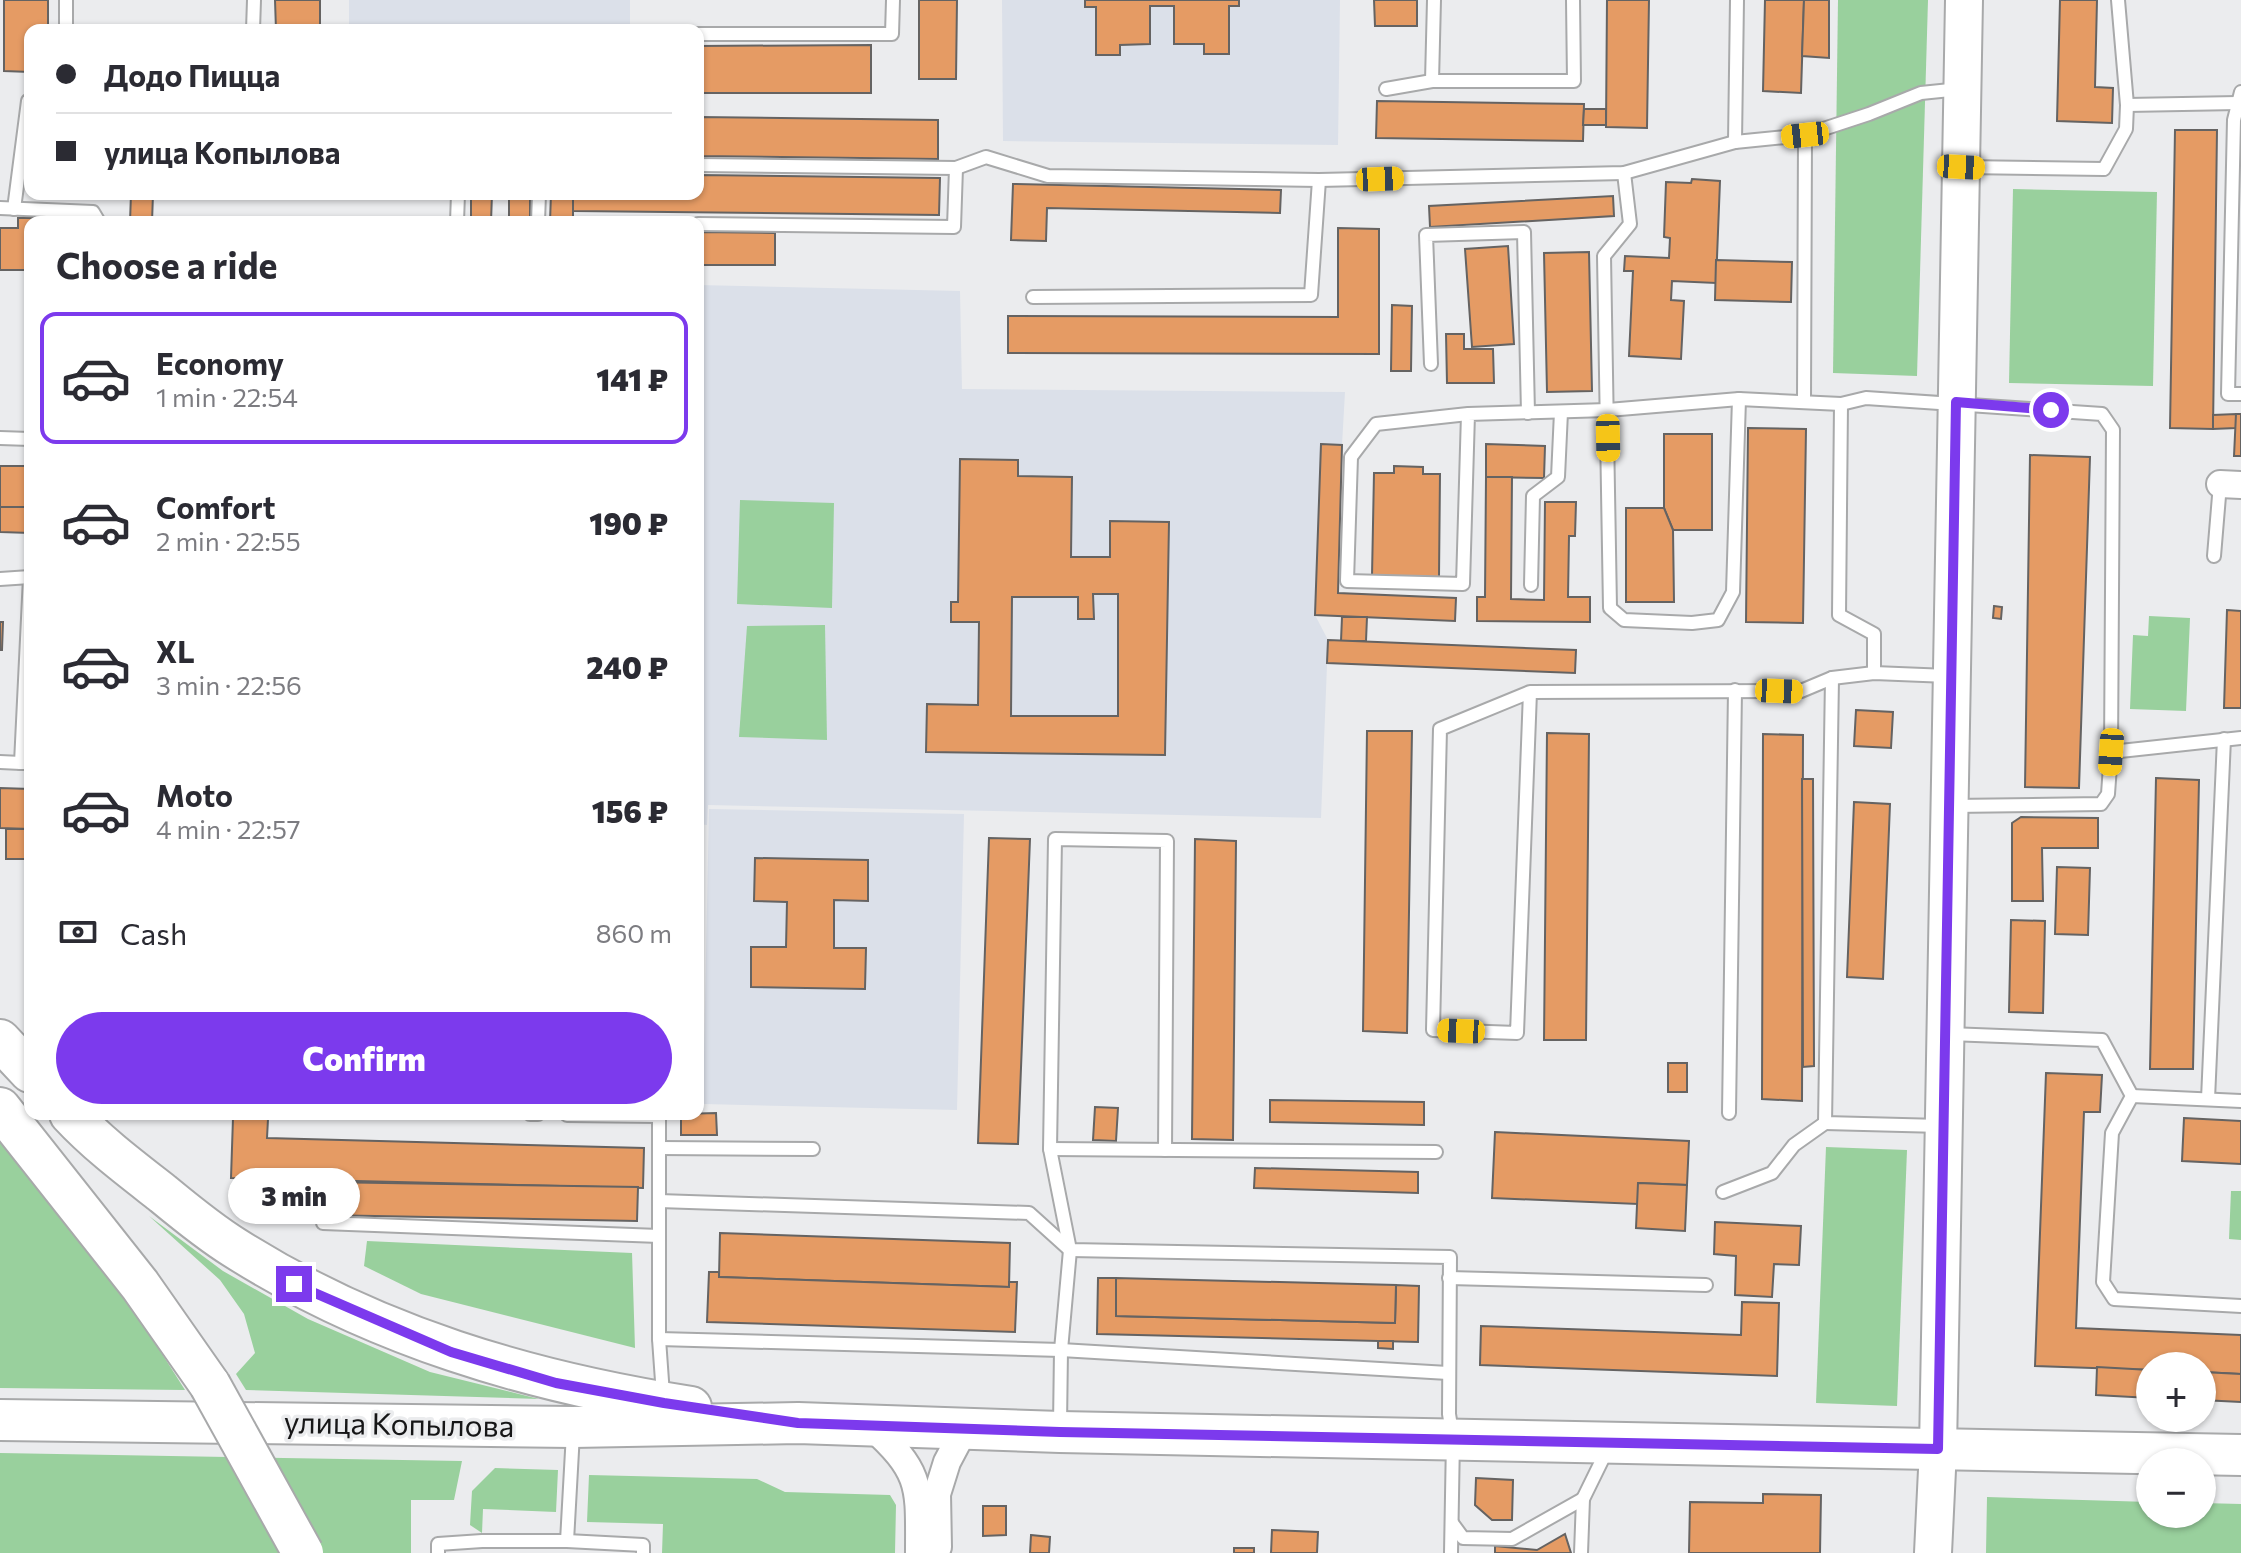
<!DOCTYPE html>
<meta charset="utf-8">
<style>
:root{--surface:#fff;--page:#f2f2f3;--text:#2b2b33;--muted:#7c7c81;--line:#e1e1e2;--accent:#7c3aed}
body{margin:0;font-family:Commissioner,sans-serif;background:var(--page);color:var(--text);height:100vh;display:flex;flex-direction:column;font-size:30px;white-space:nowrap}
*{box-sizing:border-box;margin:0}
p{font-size:26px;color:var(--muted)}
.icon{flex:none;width:44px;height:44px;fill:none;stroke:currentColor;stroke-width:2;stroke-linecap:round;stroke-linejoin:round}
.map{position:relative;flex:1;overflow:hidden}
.sheet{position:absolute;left:24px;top:216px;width:680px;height:904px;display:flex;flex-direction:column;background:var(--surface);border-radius:16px;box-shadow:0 2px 6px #0004}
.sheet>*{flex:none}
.banner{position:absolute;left:24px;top:24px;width:680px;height:176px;border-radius:16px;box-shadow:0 2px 6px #0004;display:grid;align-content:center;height:176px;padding:0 32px;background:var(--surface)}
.buttons{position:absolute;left:2136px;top:1352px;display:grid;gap:16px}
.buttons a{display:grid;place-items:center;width:80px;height:80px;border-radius:50%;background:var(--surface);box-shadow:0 2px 6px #0004;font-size:40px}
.end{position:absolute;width:36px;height:36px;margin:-18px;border:10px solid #7c3aed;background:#fff;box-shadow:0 0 0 4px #fff}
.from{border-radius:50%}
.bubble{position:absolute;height:56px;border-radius:28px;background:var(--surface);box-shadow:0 2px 6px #0004;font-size:26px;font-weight:800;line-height:56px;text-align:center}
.car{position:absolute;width:24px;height:48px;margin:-24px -12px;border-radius:10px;box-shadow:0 0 6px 2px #0007;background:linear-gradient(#f5c518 24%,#345 0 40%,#f5c518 0 76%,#345 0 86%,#f5c518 0)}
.banner b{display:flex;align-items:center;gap:28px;height:76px;font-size:30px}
.banner b+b{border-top:2px solid var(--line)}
.banner i{width:20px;height:20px;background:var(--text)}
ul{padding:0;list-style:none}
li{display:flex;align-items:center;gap:24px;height:132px;margin:0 16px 12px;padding:0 16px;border:4px solid transparent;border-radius:16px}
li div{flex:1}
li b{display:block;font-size:30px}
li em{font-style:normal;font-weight:800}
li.selected{border-color:var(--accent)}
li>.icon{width:72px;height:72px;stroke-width:1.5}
h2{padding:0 32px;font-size:36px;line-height:96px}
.pay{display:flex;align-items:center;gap:20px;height:88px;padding:0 32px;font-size:30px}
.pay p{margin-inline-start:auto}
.action{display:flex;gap:16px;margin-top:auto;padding:16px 32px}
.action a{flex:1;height:92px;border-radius:48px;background:var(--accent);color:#fff;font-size:32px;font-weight:800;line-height:92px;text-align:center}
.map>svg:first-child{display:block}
.built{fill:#dbe0e9}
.green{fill:#99d09d}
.building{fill:#e59b64;stroke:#656362;stroke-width:2;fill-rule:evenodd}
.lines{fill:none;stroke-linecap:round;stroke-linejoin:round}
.service-casing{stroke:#a8a9aa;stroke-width:16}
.minor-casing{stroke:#a8a9aa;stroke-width:30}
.secondary-casing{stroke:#a8a9aa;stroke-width:40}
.primary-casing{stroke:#a8a9aa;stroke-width:44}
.service{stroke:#fff;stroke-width:12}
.minor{stroke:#fff;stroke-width:26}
.secondary{stroke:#fff;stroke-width:36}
.primary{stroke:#fff;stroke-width:40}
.primary-bridge-casing{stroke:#a8a9aa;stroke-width:44;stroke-linecap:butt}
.primary-bridge{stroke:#fff;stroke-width:40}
.route{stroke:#7c3aed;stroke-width:10}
.labels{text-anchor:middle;stroke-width:7;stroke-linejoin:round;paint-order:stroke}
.street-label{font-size:30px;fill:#161617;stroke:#ebecee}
</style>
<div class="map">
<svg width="2241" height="1553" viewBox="0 0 2241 1553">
<rect width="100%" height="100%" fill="#ebecee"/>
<g class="built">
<rect x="349" y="0" width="281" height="30"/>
<polygon points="1002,0 1340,0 1338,145 1003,141"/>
<polygon points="698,285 960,291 962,389 1345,392 1342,445 1321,445 1315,615 1328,640 1321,818 708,805 707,825 698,824"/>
<polygon points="709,809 964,814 957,1110 703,1104"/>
</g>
<g class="green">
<polygon points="1838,0 1928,0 1917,376 1833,373"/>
<polygon points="2013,189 2157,192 2153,386 2009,383"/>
<polygon points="740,500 834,503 832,608 737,604"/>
<polygon points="2149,616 2190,618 2186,711 2130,709 2133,635 2148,636"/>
<polygon points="825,625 827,740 739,737 747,626"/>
<polygon points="0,1134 133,1308 185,1390 0,1388"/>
<polygon points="1826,1147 1907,1150 1897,1406 1816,1403"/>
<polygon points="2231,1191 2241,1191 2241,1240 2229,1239"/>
<polygon points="149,1216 223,1271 308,1319 430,1372 539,1399 246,1390 236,1374 255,1353 244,1314 220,1280"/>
<polygon points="367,1241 632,1253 635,1348 421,1294 364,1266"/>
<polygon points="0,1453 462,1461 454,1500 411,1500 411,1553 0,1553"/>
<polygon points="495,1468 558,1470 556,1512 483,1509 482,1533 470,1525 472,1491"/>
<polygon points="589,1475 757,1479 785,1492 890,1495 896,1505 895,1553 662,1553 663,1524 587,1522"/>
<polygon points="1987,1497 2150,1502 2150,1514 2202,1514 2202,1503 2241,1504 2241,1553 1986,1553"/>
</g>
<g class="building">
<polygon points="4,0 48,0 48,30 30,30 30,72 4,71"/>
<polygon points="275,0 320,0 320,30 276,30"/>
<polygon points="919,0 957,0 956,79 919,79"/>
<polygon points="1085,0 1239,0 1239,6 1229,6 1229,54 1204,54 1204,44 1174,44 1174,6 1150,6 1150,44 1120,45 1120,55 1096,55 1096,7 1085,7"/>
<polygon points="1374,0 1417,0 1417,26 1375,26"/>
<polygon points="1607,0 1649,0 1647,128 1606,127"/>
<polygon points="1765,0 1804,0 1801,93 1763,91"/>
<polygon points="1804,0 1829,0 1829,58 1802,56"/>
<polygon points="2060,0 2097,0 2095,87 2113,88 2112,123 2057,121"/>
<polygon points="871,45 871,93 698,93 698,46"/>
<polygon points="1377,101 1584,104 1583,141 1376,138"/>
<polygon points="1584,109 1606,109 1606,125 1583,125"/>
<polygon points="698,117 938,120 938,159 698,156"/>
<polygon points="2175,130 2217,130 2213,429 2170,428"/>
<polygon points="698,175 940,178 939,215 573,211 573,194 698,194"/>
<polygon points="1692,179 1720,181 1716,283 1672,281 1671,300 1684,301 1681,359 1629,356 1633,271 1624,271 1625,256 1669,258 1670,238 1664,237 1666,182 1691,183"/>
<polygon points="1013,184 1281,190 1280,213 1047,208 1046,241 1011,240"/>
<polygon points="131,194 153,194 152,222 130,222"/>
<polygon points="471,194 492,194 491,222 471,222"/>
<rect x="509" y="194" width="21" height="28"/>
<polygon points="551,194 573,194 573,222 550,222"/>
<polygon points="1613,196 1614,216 1430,227 1429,206"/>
<polygon points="18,218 49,218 49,222 30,222 30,270 0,270 0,228 18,228"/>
<polygon points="1338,228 1379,229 1379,354 1008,353 1008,316 1338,317"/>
<polygon points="698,232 775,233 775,265 698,265"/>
<polygon points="1508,246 1514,344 1472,347 1465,249"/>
<polygon points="1589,252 1592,391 1547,392 1544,253"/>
<polygon points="1716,260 1792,262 1791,302 1715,300"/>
<polygon points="27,270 30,270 30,346 26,346"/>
<polygon points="1392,305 1412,306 1411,371 1391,371"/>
<polygon points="1446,334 1464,334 1464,349 1493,349 1494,383 1447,383"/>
<polygon points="2236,414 2236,428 2213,429 2213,415"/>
<polygon points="2236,414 2241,414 2241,456 2234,456"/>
<polygon points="1748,428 1806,429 1803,623 1746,622"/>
<polygon points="1664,434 1712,434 1712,530 1673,530 1664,508"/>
<polygon points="1321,444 1342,445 1338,593 1456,598 1455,621 1315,615"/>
<polygon points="1486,444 1545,446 1544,478 1486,477"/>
<polygon points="2030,455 2090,457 2079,788 2025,787"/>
<path d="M960,459L1018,460V476L1072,477L1071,557H1110V521L1169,522L1165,755L926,752L927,704L978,705L979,622H951V602H958ZM1093,594H1118V716H1011L1012,597H1078V619H1094Z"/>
<rect x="0" y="466" width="30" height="41"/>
<polygon points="1394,466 1423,467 1423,474 1440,474 1439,577 1372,576 1374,473 1394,473"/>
<polygon points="1486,477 1512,477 1511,599 1544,600 1545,502 1576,502 1575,536 1569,536 1568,597 1590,597 1590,622 1477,621 1477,597 1485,597"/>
<polygon points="0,507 30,507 30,533 0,532"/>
<polygon points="1626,508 1664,508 1673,530 1674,602 1626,602"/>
<polygon points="1994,606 2002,607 2001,619 1993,618"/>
<polygon points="2227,610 2241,611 2241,708 2224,708"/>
<polygon points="1342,617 1367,617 1366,641 1341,641"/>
<polygon points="0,622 3,622 2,650 0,650"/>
<polygon points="1328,640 1576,650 1575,673 1327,663"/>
<polygon points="1856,710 1893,712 1891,748 1854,746"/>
<polygon points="1367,731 1412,731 1407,1033 1363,1031"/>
<polygon points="1547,733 1589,734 1586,1040 1544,1040"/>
<polygon points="1763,734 1803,735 1802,1101 1762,1099"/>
<polygon points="2156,778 2199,780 2193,1069 2150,1069"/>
<polygon points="1802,779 1813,779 1814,1066 1803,1067"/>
<polygon points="0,788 30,789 30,829 0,828"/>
<polygon points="1854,802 1890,804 1883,979 1847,977"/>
<polygon points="2021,817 2098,818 2098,848 2042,848 2043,901 2012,901 2012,823"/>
<rect x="6" y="829" width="24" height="30"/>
<polygon points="989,838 1030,839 1018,1144 978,1143"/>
<polygon points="1195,839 1236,841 1233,1140 1192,1139"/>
<polygon points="755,858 868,860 868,901 834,900 834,948 866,948 865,989 751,987 751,947 786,947 787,902 754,901"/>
<polygon points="2057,867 2090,868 2088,935 2055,934"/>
<polygon points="2011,920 2045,921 2043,1013 2009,1012"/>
<rect x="1668" y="1063" width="19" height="29"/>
<polygon points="2046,1073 2102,1075 2100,1112 2084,1112 2076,1328 2241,1335 2241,1374 2202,1372 2202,1366 2150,1366 2150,1370 2035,1366"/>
<polygon points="1270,1100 1424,1102 1424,1125 1270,1122"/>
<polygon points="1095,1107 1118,1108 1116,1141 1093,1140"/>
<polygon points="716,1113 717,1135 681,1135 681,1114"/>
<polygon points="233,1118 268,1119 267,1138 644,1148 643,1188 231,1178"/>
<polygon points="2184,1118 2241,1121 2241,1164 2182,1161"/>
<polygon points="1495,1132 1689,1141 1687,1185 1638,1183 1638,1204 1492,1198"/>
<polygon points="1255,1168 1418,1172 1418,1193 1254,1188"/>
<polygon points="322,1182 638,1187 637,1221 321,1215"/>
<polygon points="1638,1183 1687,1185 1685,1231 1636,1228"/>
<polygon points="1715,1222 1801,1226 1799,1265 1774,1264 1772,1297 1735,1295 1736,1256 1714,1254"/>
<polygon points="720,1233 1010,1243 1009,1287 719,1277"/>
<polygon points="709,1272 719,1272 719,1277 1009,1287 1009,1282 1017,1282 1015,1332 707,1322"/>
<polygon points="1098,1278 1116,1278 1116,1316 1395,1323 1396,1285 1419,1286 1418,1342 1097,1334"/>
<polygon points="1116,1278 1396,1285 1395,1323 1116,1316"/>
<polygon points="1742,1302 1779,1303 1777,1376 1480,1365 1481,1326 1741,1335"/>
<polygon points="1378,1341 1393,1341 1393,1349 1378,1348"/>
<polygon points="2097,1367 2150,1370 2150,1398 2096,1395"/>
<polygon points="2202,1372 2241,1374 2241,1402 2202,1400"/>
<polygon points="1476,1478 1513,1480 1512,1520 1492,1520 1475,1505"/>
<polygon points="1763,1494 1821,1495 1820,1553 1689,1553 1690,1502 1763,1503"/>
<polygon points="983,1506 1006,1506 1006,1535 983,1536"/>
<polygon points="1272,1530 1318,1532 1317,1553 1271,1553"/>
<polygon points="1565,1534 1571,1553 1495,1553 1495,1546 1537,1550"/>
<polygon points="1031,1535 1050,1537 1049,1553 1030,1553"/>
<rect x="1234" y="1548" width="20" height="5"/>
</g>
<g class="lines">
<defs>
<g id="service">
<polyline points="66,0 66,30"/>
<polyline points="253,30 254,0"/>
<polyline points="698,34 892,34 893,0"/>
<polyline points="1432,81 1434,0"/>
<polyline points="1386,89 1432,81 1574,81 1573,0"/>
<polyline points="2241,92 2234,120 2228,394 2241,394"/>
<polyline points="2127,105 2238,103"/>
<polyline points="1735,142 1737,0"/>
<polyline points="698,165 956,168 986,157 1048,176 1319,180 1624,173 1735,142 1805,135 1869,114 1921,93 1960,89"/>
<polyline points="1963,167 2104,169 2126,129 2127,105 2118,0"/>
<polyline points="1624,173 1630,224 1604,256 1610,608 1624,620 1692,623 1718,620 1733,592 1739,399"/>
<polyline points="0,208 93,212 99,222"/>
<polyline points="14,209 28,101 30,100"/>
<polyline points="457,222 458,194"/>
<polyline points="538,222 539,194"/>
<polyline points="698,224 954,227 956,168"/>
<polyline points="1033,297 1311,295 1319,180"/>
<polyline points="1431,364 1426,235 1524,232 1528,413"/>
<polyline points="1804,402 1805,135"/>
<polyline points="1841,404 1839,615 1874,634 1874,673"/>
<polyline points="1468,414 1376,424 1351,457 1347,581 1463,584 1468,414 1608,410 1739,399 1841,404 1866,398 2102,414 2113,430 2111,752 2108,794 2101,804 1952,806"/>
<polyline points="0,438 30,439"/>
<polyline points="2214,556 2220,484"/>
<polyline points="30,577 21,763 30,763"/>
<polyline points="0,579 30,577"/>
<polyline points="1531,585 1533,496 1558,477 1561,412"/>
<polyline points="1832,678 1825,1123 1941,1126"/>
<polyline points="1530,692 1440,729 1433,1030 1517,1033 1530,692 1801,691 1832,678 1874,673 1948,676"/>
<polyline points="2111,752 2241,738"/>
<polyline points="0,762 21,763"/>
<polyline points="1949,1034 2102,1040 2132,1096 2112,1133 2103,1282 2114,1299 2241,1306"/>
<polyline points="2132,1096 2241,1101"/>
<polyline points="2208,1099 2224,739"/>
<polyline points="1729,1113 1735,690"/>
<polyline points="530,1114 538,1114"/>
<polyline points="659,1114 659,1339 663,1395"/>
<polyline points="567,1115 659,1116"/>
<polyline points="660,1148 813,1149"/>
<polyline points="1050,1149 1436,1152"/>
<polyline points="1723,1192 1772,1173 1794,1145 1825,1123"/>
<polyline points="659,1201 1029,1213 1070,1250 1450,1257 1449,1414 1453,1439 1451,1553"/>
<polyline points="323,1223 659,1236"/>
<polyline points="1449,1278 1706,1285"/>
<polyline points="659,1339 1061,1350 1448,1373"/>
<polyline points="1060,1425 1061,1350 1070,1250 1050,1149 1055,839 1167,841 1165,1150"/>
<polyline points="1452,1523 1463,1538 1512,1539 1583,1499"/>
<polyline points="567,1541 643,1545 643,1553"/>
<polyline points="438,1553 438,1544 482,1541 567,1541 573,1433"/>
<polyline points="1581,1553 1583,1499 1608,1448"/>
</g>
<g id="minor">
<polyline points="2220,484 2241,485"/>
<path d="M871,1426C923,1473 919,1487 919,1553"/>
<polyline points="938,1547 937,1494 947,1462 965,1428"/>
</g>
<polyline id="secondary" points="1933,1553 1938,1449 1964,0"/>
<g id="primary">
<polyline points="0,1040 30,1072"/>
<polyline points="0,1108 140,1285 210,1385"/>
<path d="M70,1114C98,1144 130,1168 162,1193C185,1212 209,1232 235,1248C374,1336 530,1382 691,1407"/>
<polyline points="0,1420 573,1427 798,1423 1060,1432 2241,1455"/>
</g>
</defs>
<use href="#service" class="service-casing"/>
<use href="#minor" class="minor-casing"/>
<use href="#secondary" class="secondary-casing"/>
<use href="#primary" class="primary-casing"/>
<use href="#service" class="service"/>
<use href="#minor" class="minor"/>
<use href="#secondary" class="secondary"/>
<use href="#primary" class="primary"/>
<defs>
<polyline id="primary-bridge" points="210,1385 303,1553"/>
</defs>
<use href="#primary-bridge" class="primary-bridge-casing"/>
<use href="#primary-bridge" class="primary-bridge"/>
</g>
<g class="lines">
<polyline class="route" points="294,1284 451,1352 556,1383 664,1403 798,1423 1060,1432 1938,1449 1956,402 2051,410"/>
</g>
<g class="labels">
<g class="street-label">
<text transform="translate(399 1425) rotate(1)" y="10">улица Копылова</text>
</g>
</g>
</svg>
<div class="buttons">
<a>+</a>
<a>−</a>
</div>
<i class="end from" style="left:2051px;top:410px"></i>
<i class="end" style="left:294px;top:1284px"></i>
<div class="bubble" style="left:228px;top:1168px;width:132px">3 min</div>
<i class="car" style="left:1805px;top:135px;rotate:264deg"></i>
<i class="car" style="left:1961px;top:167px;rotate:93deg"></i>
<i class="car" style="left:1380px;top:179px;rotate:88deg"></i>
<i class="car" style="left:1608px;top:438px;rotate:179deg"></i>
<i class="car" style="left:1779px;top:691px;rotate:92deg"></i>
<i class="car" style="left:2111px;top:752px;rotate:184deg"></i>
<i class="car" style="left:1461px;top:1031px;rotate:272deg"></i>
<div class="banner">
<b><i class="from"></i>Додо Пицца</b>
<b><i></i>улица Копылова</b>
</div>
<section class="sheet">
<h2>Choose a ride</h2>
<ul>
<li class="selected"><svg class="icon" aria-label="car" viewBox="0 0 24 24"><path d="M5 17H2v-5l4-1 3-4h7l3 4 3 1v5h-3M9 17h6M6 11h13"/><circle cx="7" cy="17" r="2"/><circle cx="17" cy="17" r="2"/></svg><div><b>Economy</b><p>1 min · 22:54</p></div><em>141 ₽</em></li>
<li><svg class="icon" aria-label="car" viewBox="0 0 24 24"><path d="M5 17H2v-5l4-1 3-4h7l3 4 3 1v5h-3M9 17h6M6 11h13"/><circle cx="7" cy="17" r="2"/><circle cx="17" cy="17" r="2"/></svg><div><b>Comfort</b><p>2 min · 22:55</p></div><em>190 ₽</em></li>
<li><svg class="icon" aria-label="car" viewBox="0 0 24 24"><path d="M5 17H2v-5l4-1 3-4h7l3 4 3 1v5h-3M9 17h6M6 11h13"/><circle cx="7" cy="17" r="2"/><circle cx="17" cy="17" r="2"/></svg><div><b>XL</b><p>3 min · 22:56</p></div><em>240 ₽</em></li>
<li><svg class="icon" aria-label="car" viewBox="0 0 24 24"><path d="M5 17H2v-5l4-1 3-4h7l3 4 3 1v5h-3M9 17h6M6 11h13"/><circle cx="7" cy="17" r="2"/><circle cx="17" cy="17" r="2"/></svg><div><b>Moto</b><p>4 min · 22:57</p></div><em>156 ₽</em></li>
</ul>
<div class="pay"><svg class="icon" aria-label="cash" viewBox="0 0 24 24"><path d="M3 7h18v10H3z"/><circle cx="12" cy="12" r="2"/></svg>Cash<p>860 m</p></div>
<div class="action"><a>Confirm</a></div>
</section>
</div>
